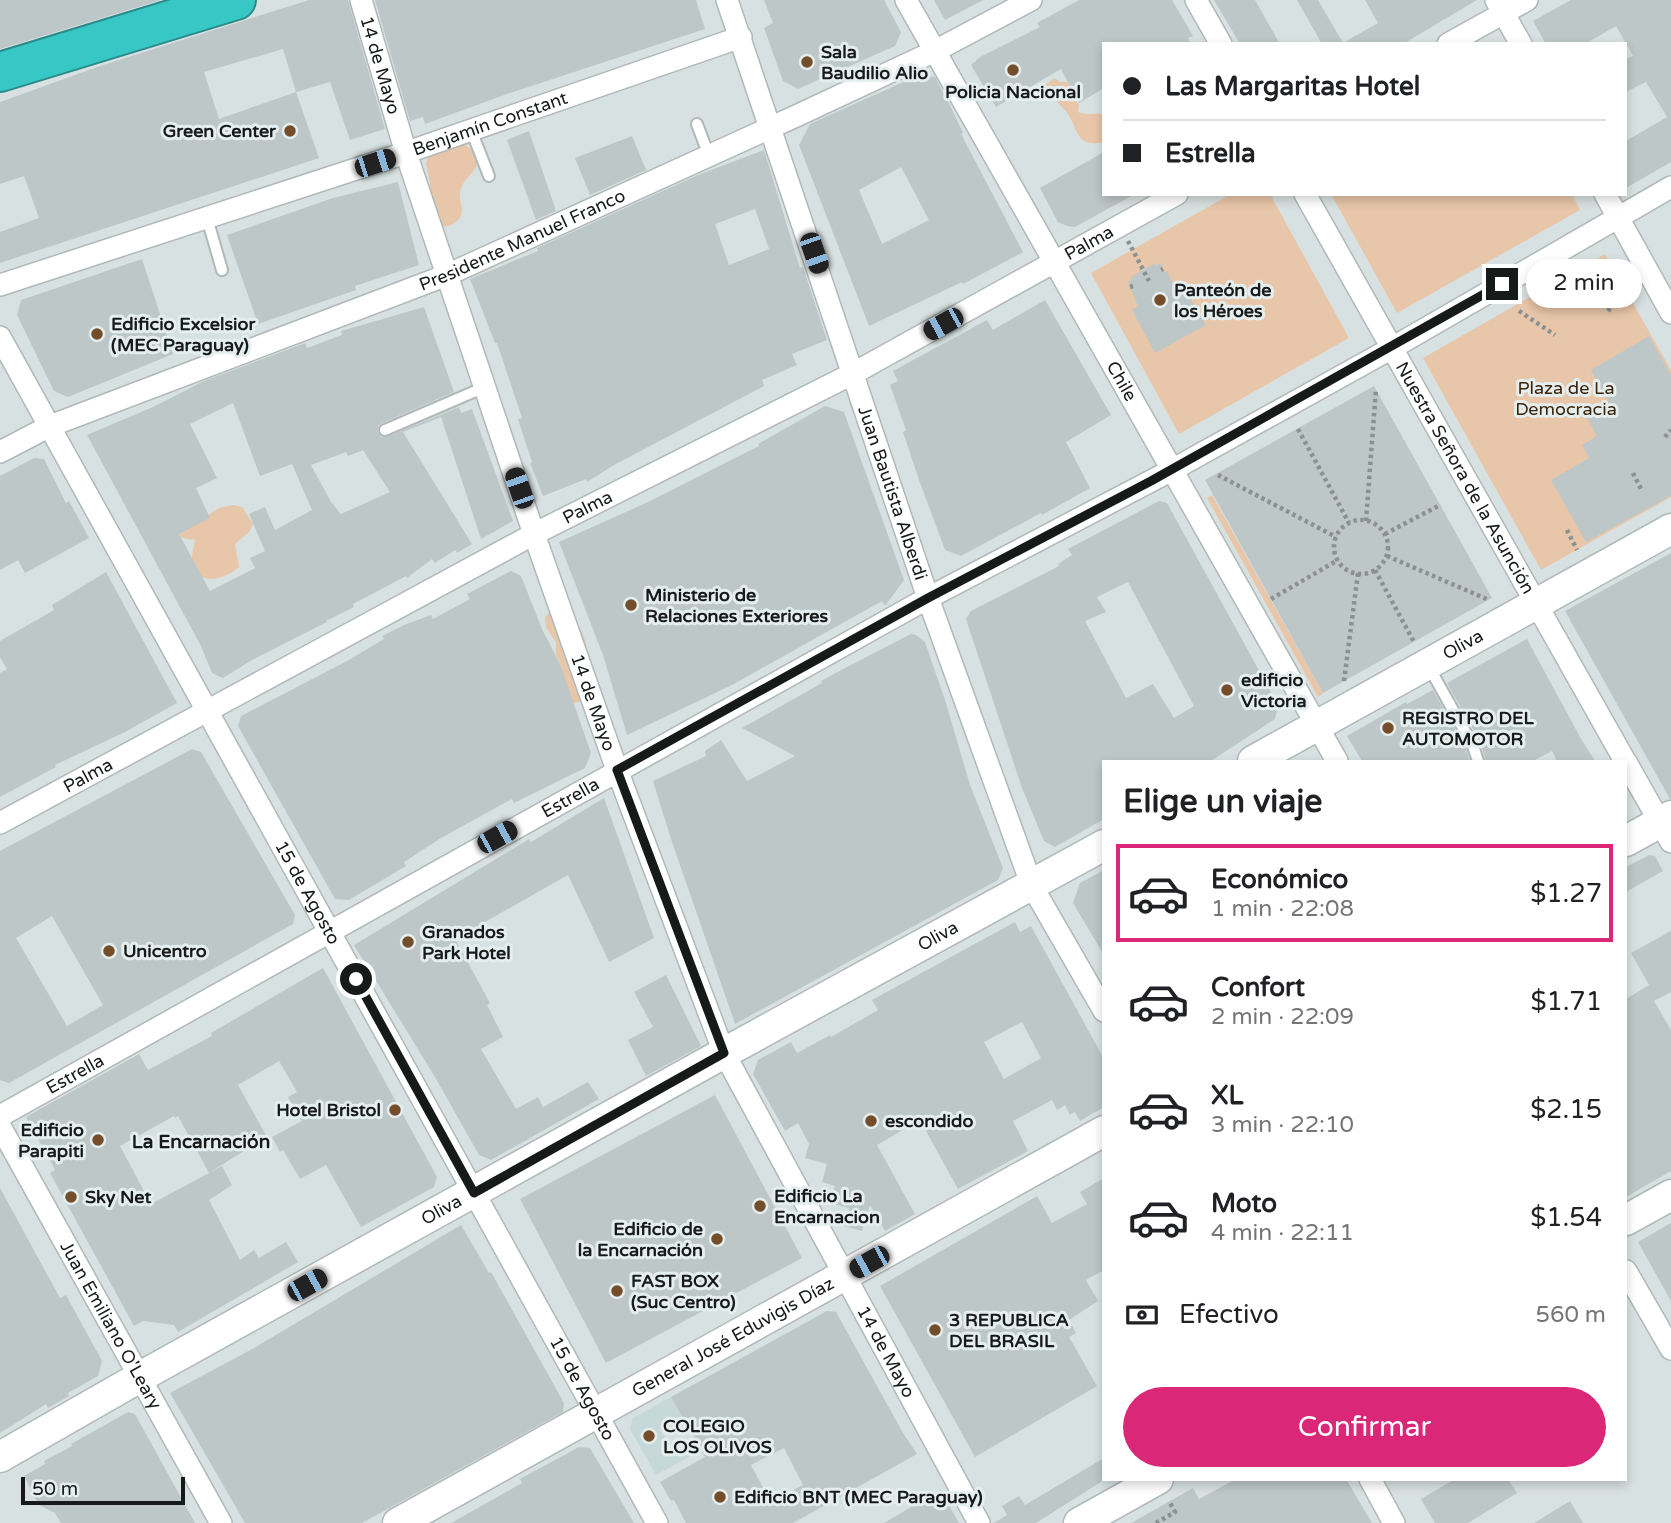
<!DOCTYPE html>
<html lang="es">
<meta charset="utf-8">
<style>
:root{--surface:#fff;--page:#f2f2f2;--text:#202124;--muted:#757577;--line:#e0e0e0;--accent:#db2777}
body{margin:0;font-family:"Varela Round",sans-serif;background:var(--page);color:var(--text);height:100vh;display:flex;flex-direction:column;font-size:26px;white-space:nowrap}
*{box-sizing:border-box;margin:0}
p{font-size:23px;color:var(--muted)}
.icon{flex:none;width:38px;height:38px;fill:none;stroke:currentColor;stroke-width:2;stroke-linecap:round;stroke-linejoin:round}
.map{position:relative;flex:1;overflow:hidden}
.drawer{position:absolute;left:1102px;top:760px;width:525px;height:721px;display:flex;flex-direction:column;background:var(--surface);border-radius:0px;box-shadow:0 4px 10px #0003}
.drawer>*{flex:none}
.banner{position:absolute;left:1102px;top:42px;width:525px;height:154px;border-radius:0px;box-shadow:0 4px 10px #0003;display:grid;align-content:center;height:154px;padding:0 21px;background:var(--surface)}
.scale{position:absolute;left:21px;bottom:18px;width:164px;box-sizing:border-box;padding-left:7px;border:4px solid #161a19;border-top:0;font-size:19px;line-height:24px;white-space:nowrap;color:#161a19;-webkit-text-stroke:5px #e5eeee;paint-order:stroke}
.end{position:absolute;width:32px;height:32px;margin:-16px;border:9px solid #161a19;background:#fff;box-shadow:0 0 0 4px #fff}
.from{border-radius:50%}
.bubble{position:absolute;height:49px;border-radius:24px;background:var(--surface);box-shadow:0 4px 10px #0003;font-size:23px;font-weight:600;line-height:49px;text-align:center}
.car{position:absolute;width:21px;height:42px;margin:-21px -10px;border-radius:9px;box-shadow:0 0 5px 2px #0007;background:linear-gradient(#222 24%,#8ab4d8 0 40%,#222 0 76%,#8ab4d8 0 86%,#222 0)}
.banner b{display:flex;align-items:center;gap:24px;height:66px;font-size:26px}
.banner b+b{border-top:2px solid var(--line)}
.banner i{width:18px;height:18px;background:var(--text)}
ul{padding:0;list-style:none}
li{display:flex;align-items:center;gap:21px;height:98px;margin:0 14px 10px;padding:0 7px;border:4px solid transparent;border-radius:0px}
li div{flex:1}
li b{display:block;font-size:26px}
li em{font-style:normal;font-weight:600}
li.selected{border-color:var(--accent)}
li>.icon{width:63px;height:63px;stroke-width:1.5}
h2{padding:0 21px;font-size:32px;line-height:84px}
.pay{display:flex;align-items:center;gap:18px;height:77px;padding:0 21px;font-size:26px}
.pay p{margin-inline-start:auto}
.action{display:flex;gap:14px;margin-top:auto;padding:14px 21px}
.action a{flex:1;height:80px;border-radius:42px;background:var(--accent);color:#fff;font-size:28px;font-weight:600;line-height:80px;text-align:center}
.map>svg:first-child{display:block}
.built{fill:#c6d9d8}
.green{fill:#e8c6a9}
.building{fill:#bec7c7;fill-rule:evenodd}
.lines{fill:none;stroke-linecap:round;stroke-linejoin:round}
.lane-casing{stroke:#b0b9b8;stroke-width:14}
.street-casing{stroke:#b0b9b8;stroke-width:24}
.secondary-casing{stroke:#b0b9b8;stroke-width:33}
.highway-casing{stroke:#2b8a89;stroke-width:42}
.path{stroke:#8a9191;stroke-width:4.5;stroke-dasharray:3.5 3.5;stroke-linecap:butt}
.lane{stroke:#fff;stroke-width:10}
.street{stroke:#fff;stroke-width:21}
.secondary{stroke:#fff;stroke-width:30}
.highway{stroke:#37c7c5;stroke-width:38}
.route{stroke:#161a19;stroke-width:9}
.poi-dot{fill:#744e2b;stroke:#e5eeee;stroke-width:2.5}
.labels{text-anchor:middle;stroke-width:6;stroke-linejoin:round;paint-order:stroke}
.poi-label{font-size:18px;font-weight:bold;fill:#161a19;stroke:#e5eeee;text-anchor:start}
.street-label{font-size:18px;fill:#161a19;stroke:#e5eeee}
.park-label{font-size:18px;fill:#3c2309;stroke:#e5eeee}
.neighbourhood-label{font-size:19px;font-weight:bold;fill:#161a19;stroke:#e5eeee}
</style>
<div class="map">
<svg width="1671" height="1523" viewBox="0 0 1671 1523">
<rect width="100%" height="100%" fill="#d8e1e1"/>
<polygon class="built" points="671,1397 682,1416 660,1429 674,1456 696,1444 700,1451 656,1475 630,1429 633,1418"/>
<g class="green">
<path d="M1055,78L1060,82H1067C1073,90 1073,97 1079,105L1078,112C1088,116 1095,112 1104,115V142C1076,148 1079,131 1068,114C1062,105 1057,106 1052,92L1042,87Z"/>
<path d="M458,139L473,151L477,165C473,174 464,179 461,188C456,201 470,214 454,223C449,227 444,227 438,227L426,198L430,183L426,163L430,154Z"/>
<polygon points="1231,194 1270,194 1349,338 1179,434 1091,273"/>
<polygon points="1331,194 1572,194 1580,210 1397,313"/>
<polygon points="1605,254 1671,370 1671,497 1541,570 1423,358"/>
<polygon points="1212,495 1323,693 1318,697 1207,498"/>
<path d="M233,505L242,507L253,524L249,532L235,544L239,567C226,579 198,588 192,563C191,556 194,547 195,540L182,538L179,534L219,508Z"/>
<path d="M552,610C560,614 571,618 577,624C591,640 591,684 581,701L573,704L563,690L560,663L556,655V642L546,627L545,617Z"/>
</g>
<g class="building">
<polygon points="0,0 161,0 0,49"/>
<path d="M309,0H348L385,129L350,140L330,82L296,92L319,158L0,263V232L39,218L24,176L0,184V102L103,65ZM283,49L296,92L219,119L204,72Z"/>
<polygon points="375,0 696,0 705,29 507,94 425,124 423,117 410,121"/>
<polygon points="764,0 884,0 901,32 895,46 798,89 783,81 764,28 773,23"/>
<polygon points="934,0 983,0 945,20"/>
<polygon points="1079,0 1172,0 1193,36 1188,38 1191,44 1104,44 1104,88 1079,103 1061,69 996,107 971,65 980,57 1040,27 1037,23"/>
<polygon points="1214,0 1255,0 1280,44 1240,44"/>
<polygon points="1297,0 1318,0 1343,43 1378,23 1365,0 1477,0 1403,44 1322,44"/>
<polygon points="1571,0 1671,0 1671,162 1626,188 1626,141 1667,117 1646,82 1626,92 1626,59 1633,56 1616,26 1585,44 1546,44 1533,21"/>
<path d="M921,74L935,77L950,105L963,133L961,134L1023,252L963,284L962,282L869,326L799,145L810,124ZM901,167L929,220L882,244L859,190Z"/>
<polygon points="529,131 556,211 536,220 507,140"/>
<polygon points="632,136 646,170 590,195 575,158"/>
<path d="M764,150L800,268L803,267L827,340L792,354L797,365L762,380L764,386L614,465L587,482L586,479L543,496L530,463L532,462L518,419L522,418L497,343H495L470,279L538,251L537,248L698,175ZM755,209L769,249L729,265L715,224Z"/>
<polygon points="1104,152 1104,194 1135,194 1075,227 1067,226 1058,222 1040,188"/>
<polygon points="398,182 419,265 355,286 356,290 258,324 227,235 333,198"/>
<polygon points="142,259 173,354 68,397 54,391 17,315 21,300"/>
<polygon points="1155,263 1156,266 1161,263 1164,272 1167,271 1174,286 1181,282 1206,325 1155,353 1132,310 1138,306 1128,282 1132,279 1131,277"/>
<polygon points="1045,300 1111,415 1066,442 1090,488 1042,515 1041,513 961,556 945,550 919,480 903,432 906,430 890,385 898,381 893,371 987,320 993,330"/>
<path d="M424,307L454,392L382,423L378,426V432L381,437H387L459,407L461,413L472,409L513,521L481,539L441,417L403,432L472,544L457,553L455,550L435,563L432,559L407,578L406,576L353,604L354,607L326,621L327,622L252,660L223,678L212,673L201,646L87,435L153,407L204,381L305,343L307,348L342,335L341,331ZM233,403L260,476L292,464L312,510L275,530L265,507L249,514L265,551L250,558L255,568L210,591L179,534L210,518L196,488L217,478L190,424ZM363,450L390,492L341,514L331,502L311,465L346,452L348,456Z"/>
<polygon points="1649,336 1671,375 1671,496 1586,542 1551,480 1589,458 1582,445 1597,436 1586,416 1609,402 1591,370"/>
<polygon points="1374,386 1492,598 1323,693 1205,480"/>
<polygon points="825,406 844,412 904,580 885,606 882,601 732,685 627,735 603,655 559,542 648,502 759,446 758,444"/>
<polygon points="34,458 44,459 66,503 69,501 89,538 25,573 18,560 0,570 0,476"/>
<path d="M1159,501L1167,503L1278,705L1275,719L1211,761H1104V819L1055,847L1044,841L1022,788L966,619L971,611L1059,566L1058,564L1072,555L1068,549ZM1128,582L1194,706L1174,718L1153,684L1126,698L1085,621L1106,612L1097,597Z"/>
<polygon points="1671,553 1671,799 1670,799 1565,611"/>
<polygon points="511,571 521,576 542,629 560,664 591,753 585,768 514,803 512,799 441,838 404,862 406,866 349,900 335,899 238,726 241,716 347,661 384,639 382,636 404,625 431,615 433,619 470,599 467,594"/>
<polygon points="106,572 177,703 125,732 55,765 56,767 0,797 0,673 7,669 0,657 0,641 54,610 52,605"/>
<polygon points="911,634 916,635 925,642 946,703 970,785 1003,868 998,880 735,1024 672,842 653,781 706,756 705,751 721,740 747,781 795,756 742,728 822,683 821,681 845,668"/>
<polygon points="1527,639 1580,737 1595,761 1557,761 1552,751 1533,761 1486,761 1480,742 1447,683"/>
<polygon points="1433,690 1466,749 1470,761 1362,761 1347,736 1406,702 1407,704"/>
<path d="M192,749L201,752L295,915L293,924L9,1083L0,1080V851ZM52,916L103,1005L67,1026L16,938Z"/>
<polygon points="604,798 654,938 609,962 568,875 455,939 490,1003 487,1005 503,1037 481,1049 516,1109 538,1097 543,1107 588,1082 599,1099 491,1160 479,1155 435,1077 354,945 529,839 531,842"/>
<polygon points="1649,855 1655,856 1663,871 1626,892 1626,867"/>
<polygon points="1104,870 1104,955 1073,903 1080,883"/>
<path d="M1015,922L1020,932L1031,926L1104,1059V1107L1080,1121L1075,1112L1070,1115L1065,1105L1057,1110L1052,1100L1013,1121L1028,1151L958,1189L921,1122L909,1129L908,1127L877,1145L915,1214L885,1231L870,1205L862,1231L844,1226L849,1208L830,1203L835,1186L822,1182L827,1164L805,1158L809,1144L798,1123L785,1131L753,1074L758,1060L791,1042L797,1053L830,1035L831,1037L878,1010L872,1000ZM1022,1022L1041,1058L1004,1079L984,1042Z"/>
<polygon points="1671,931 1671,992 1654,1001 1671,1030 1671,1171 1626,1197 1626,999 1649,985 1631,953"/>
<path d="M323,968L437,1177L434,1187L361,1227L326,1165L300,1179L283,1150L280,1152L272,1137L302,1121L288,1097L297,1092L279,1061L238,1085L267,1137L210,1172L222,1166L232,1185L209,1200L240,1260L254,1250L259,1258L286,1242L298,1262L178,1332L174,1325L143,1321L134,1326L50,1173L55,1170L26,1117L139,1054L148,1070L212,1036L211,1033ZM174,1116L175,1118L178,1116L209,1173L151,1204L120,1146Z"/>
<polygon points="666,975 701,1046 646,1076 628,1040 653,1027 634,992"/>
<polygon points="715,1095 802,1258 606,1363 520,1199"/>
<polygon points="1104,1178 1104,1270 1086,1280 1098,1301 1069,1320 1076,1333 1069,1337 1097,1386 975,1457 880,1286 1037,1196 1052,1223 1087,1204 1080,1192"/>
<polygon points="0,1188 60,1298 66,1295 102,1361 98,1376 68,1393 69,1396 48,1408 46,1404 0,1433"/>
<polygon points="1671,1223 1671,1301 1638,1242"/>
<polygon points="461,1225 489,1273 491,1272 564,1403 563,1412 362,1523 245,1523 170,1393 254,1348"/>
<path d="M827,1311L836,1312L903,1433L917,1454L793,1523H686L674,1500L671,1501L660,1482L705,1457L671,1397ZM784,1448L803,1485L773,1501L770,1494L767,1495L751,1465Z"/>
<polygon points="128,1412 135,1414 195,1523 61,1523 55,1513 39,1505 24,1476 45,1464 44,1461 72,1446 71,1444"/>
<polygon points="579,1447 590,1448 634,1523 451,1523 522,1483 520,1479"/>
<polygon points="1104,1458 1104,1480 1036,1523 994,1523 1007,1515 1002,1506 1019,1496 1025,1505"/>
<polygon points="1236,1479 1346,1479 1372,1523 1131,1523 1193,1488 1199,1499"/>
<polygon points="1455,1479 1508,1479 1517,1493 1468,1523 1435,1523 1421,1499"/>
<polygon points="940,1490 959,1523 884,1523"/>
<polygon points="1570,1501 1583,1523 1534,1523"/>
</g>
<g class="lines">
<defs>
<g id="lane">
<polyline points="697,124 709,156"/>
<polyline points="471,130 489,176"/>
<polyline points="207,218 222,270"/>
<polyline points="385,430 485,387"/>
<polyline points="1429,667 1473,746 1478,761"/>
</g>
<g id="street">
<path id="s1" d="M361,0L406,153L534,534L617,770L724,1053L979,1523"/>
<path id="s2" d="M727,0L928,598L1032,886L1104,1011"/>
<path id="s3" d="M906,0L1337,761"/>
<polyline points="1196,0 1221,44"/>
<polyline points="1496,0 1521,44"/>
<polyline points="1448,44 1527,0"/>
<path id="s4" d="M1305,194L1625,761"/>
<polyline points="1605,194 1671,313"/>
<path id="s5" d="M0,285L399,155L741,37"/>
<path id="s6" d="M0,337L657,1523"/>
<path id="s7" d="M0,452L50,426L447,275L794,117L935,51L1031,0"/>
<polyline points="1626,762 1671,842"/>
<path id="s8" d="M0,823L534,534L854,373L1177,194"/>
<path id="s9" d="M0,1116L928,598L1172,470L1392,348L1671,187"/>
<path id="s10" d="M0,1126L221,1523"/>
<polyline points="1626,1271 1671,1349"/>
<polyline points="1370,1479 1394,1523"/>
</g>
<g id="secondary">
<path id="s11" d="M1253,761L1671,529"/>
<polyline points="1626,841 1671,816"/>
<polyline points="1626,1220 1671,1195"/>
<path id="s12" d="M0,1457L140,1377L724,1053L1104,845"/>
<path id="s13" d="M398,1523L1104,1131"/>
<polyline points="1079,1523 1158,1479"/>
</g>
<polyline id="highway" points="0,72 236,0"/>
</defs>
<use href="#lane" class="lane-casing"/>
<use href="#street" class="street-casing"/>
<use href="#secondary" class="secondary-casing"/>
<use href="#highway" class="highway-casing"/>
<g class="path">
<polyline points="1128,241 1149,281"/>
<polyline points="1161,270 1163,269"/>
<polyline points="1130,287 1133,286"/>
<polyline points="1519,311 1555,335"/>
<polyline points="1608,311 1623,292"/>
<polyline points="1298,429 1349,523"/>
<polyline points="1665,437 1671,430"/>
<polyline points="1633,473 1642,491"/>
<polyline points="1218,475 1336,537"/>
<circle cx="1361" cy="547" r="27"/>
<polyline points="1366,521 1376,389"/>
<polyline points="1567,530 1577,550"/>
<polyline points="1385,534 1440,505"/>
<polyline points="1387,556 1489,600"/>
<polyline points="1375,570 1414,642"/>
<polyline points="1271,599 1338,560"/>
<polyline points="1344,681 1358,573"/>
<polyline points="1156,1523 1175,1512 1169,1501"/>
</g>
<use href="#lane" class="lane"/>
<use href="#street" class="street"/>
<use href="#secondary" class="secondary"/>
<use href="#highway" class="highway"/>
</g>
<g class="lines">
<polyline class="route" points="356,979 474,1193 724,1053 617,770 928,598 1151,481 1502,284"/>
</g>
<g class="poi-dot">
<circle cx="807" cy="62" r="7"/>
<circle cx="1013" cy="70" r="7"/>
<circle cx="290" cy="131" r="7"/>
<circle cx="1160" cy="300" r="7"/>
<circle cx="97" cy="334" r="7"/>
<circle cx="631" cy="605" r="7"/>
<circle cx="1227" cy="690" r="7"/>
<circle cx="1388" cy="728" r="7"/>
<circle cx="408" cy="942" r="7"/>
<circle cx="109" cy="951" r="7"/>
<circle cx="395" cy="1110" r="7"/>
<circle cx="871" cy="1121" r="7"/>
<circle cx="98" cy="1140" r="7"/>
<circle cx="71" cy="1197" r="7"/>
<circle cx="760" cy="1206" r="7"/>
<circle cx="717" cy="1239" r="7"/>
<circle cx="617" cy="1291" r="7"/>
<circle cx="935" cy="1330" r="7"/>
<circle cx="649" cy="1436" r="7"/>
<circle cx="720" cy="1497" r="7"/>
</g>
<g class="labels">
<g class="poi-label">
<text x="821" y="58">Sala<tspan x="821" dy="21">Baudilio Alio</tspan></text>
<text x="1013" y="98" text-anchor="middle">Policia Nacional</text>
<text x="276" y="137" text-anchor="end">Green Center</text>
<text x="1174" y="296">Panteón de<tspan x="1174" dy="21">los Héroes</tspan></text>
<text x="111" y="330">Edificio Excelsior<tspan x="111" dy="21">(MEC Paraguay)</tspan></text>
<text x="645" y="601">Ministerio de<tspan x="645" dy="21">Relaciones Exteriores</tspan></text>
<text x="1241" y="686">edificio<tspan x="1241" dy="21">Victoria</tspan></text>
<text x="1402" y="724">REGISTRO DEL<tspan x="1402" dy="21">AUTOMOTOR</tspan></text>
<text x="422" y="938">Granados<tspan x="422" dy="21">Park Hotel</tspan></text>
<text x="123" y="957">Unicentro</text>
<text x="381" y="1116" text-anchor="end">Hotel Bristol</text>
<text x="885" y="1127">escondido</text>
<text x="84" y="1136" text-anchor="end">Edificio<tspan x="84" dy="21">Parapiti</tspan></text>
<text x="774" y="1202">Edificio La<tspan x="774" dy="21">Encarnacion</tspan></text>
<text x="85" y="1203">Sky Net</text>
<text x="703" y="1235" text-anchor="end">Edificio de<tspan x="703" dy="21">la Encarnación</tspan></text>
<text x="631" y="1287">FAST BOX<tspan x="631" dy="21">(Suc Centro)</tspan></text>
<text x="949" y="1326">3 REPUBLICA<tspan x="949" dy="21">DEL BRASIL</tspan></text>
<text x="663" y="1432">COLEGIO<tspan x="663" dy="21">LOS OLIVOS</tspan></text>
<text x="734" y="1503">Edificio BNT (MEC Paraguay)</text>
</g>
<g class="street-label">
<text dy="6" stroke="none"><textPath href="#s1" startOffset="68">14 de Mayo</textPath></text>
<text dy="6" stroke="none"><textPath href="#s5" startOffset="516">Benjamín Constant</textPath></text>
<text dy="6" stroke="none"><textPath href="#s7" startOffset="564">Presidente Manuel Franco</textPath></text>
<text dy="6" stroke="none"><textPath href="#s8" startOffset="1234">Palma</textPath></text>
<text dy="6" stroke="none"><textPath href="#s3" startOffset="438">Chile</textPath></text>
<text dy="6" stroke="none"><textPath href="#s4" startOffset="326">Nuestra Señora de la Asunción</textPath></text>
<text dy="6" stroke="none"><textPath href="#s2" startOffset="520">Juan Bautista Alberdi</textPath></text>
<text dy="6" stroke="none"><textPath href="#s8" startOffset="667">Palma</textPath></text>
<text dy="6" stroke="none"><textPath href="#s11" startOffset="240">Oliva</textPath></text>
<text dy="6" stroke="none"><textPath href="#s1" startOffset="740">14 de Mayo</textPath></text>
<text dy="6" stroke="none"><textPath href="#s8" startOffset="100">Palma</textPath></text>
<text dy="6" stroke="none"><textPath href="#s9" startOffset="653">Estrella</textPath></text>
<text dy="6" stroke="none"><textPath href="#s6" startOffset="635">15 de Agosto</textPath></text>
<text dy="6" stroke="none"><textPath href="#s12" startOffset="1073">Oliva</textPath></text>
<text dy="6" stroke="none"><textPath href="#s9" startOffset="86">Estrella</textPath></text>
<text dy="6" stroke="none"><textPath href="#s12" startOffset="506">Oliva</textPath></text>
<text dy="6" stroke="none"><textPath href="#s10" startOffset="228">Juan Emiliano O'Leary</textPath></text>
<text dy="6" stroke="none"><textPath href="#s13" startOffset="383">General José Eduvigis Díaz</textPath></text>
<text dy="6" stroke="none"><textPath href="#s1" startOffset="1454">14 de Mayo</textPath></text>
<text dy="6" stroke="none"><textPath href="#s6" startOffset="1202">15 de Agosto</textPath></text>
</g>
<g class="park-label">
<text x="1566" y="394">Plaza de La<tspan x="1566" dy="21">Democracia</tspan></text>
</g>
<g class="neighbourhood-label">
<text x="201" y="1148">La Encarnación</text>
</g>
</g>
</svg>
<div class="scale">50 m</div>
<i class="end from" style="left:356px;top:979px"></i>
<i class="end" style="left:1502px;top:284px"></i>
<div class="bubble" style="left:1526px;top:259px;width:116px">2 min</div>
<i class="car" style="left:375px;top:163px;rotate:72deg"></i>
<i class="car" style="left:814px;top:253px;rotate:161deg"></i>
<i class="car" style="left:943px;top:324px;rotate:241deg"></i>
<i class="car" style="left:519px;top:488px;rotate:341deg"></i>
<i class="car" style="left:497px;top:837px;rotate:61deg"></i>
<i class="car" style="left:869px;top:1262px;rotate:241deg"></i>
<i class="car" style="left:307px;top:1285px;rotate:61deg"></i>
<div class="banner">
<b><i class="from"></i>Las Margaritas Hotel</b>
<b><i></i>Estrella</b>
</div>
<section class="drawer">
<h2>Elige un viaje</h2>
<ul>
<li class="selected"><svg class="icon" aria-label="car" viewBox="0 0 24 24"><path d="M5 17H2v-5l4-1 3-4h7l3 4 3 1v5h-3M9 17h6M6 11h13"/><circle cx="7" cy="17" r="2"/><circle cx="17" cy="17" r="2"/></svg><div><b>Económico</b><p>1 min · 22:08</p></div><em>$1.27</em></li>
<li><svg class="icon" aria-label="car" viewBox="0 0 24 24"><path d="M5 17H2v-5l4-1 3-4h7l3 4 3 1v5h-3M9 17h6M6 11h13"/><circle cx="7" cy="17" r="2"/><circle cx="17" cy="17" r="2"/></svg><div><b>Confort</b><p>2 min · 22:09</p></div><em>$1.71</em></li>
<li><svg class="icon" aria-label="car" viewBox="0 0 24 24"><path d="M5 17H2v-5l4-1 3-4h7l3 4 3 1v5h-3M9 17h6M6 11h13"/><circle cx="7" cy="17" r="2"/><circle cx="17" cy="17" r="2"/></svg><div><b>XL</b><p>3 min · 22:10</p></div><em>$2.15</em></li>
<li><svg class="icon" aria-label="car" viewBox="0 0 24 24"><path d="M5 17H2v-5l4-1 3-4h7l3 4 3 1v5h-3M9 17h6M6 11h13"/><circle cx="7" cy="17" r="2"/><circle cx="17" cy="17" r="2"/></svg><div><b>Moto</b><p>4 min · 22:11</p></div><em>$1.54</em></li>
</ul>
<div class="pay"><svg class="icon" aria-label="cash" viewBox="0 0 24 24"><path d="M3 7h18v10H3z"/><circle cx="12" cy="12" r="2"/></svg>Efectivo<p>560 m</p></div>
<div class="action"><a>Confirmar</a></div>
</section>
</div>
